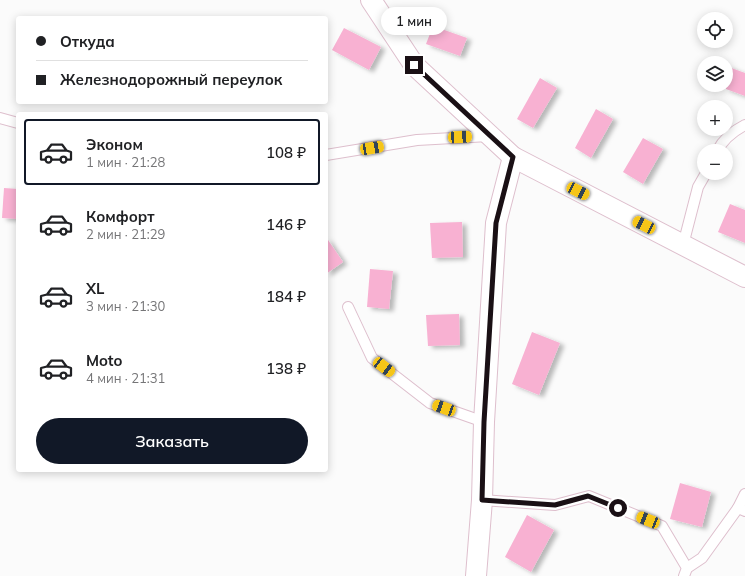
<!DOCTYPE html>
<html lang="ru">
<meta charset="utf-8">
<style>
:root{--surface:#fff;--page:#f6f6f6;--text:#202124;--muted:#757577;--line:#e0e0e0;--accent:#111827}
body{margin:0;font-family:Mulish,sans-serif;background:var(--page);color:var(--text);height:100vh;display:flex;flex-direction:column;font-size:15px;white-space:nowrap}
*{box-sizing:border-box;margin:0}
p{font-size:13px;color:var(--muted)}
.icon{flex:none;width:22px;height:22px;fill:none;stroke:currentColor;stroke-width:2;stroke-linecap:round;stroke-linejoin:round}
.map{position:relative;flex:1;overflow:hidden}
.drawer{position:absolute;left:16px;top:112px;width:312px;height:360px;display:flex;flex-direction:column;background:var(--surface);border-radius:4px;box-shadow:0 2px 10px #0003}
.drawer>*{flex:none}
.guide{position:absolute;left:16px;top:16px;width:312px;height:88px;border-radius:4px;box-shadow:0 2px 10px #0003;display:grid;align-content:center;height:88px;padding:0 20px;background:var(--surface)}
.buttons{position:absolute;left:697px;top:12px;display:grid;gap:8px}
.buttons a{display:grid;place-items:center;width:36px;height:36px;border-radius:50%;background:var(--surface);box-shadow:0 2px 10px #0003;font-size:20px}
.end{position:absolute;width:18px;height:18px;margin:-9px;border:5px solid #1a1015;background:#fff;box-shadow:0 0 0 2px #fff}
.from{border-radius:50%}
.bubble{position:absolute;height:28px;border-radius:14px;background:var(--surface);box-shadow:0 2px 10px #0003;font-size:13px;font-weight:600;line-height:28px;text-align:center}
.car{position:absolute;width:12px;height:24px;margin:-12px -6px;border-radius:5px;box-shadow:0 0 3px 1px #0007;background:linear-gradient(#f5c518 24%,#345 0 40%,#f5c518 0 76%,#345 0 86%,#f5c518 0)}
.guide b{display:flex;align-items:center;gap:14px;height:38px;font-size:15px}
.guide b+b{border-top:1px solid var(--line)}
.guide i{width:10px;height:10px;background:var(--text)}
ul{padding:7px 0 0;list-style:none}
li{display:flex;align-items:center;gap:12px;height:66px;margin:0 8px 6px;padding:0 12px;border:2px solid transparent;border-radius:4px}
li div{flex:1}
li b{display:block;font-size:15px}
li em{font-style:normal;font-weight:600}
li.active{border-color:var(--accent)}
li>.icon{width:36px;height:36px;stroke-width:1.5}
.cta{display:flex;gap:8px;margin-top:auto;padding:8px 20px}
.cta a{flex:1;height:46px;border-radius:24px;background:var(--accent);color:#fff;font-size:16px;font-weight:600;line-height:46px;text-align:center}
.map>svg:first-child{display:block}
.building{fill:#f8b1d2;filter:url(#shadow)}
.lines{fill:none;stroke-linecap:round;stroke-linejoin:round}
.service-casing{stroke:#debfcd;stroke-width:12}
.minor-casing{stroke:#debfcd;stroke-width:22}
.service{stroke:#fff;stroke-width:10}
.minor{stroke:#fff;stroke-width:20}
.route{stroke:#1a1015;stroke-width:5}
</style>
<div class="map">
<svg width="745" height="576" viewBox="0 0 745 576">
<defs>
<filter id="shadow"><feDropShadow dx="4.5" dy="2.5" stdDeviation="2" flood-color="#0004"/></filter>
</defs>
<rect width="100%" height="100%" fill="#fbfbfb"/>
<g class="building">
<polygon points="433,26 467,38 460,56 426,44"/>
<polygon points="344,28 381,47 369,70 332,50"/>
<polygon points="726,66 745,73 745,96 726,89"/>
<polygon points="540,78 557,88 533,128 517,119"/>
<polygon points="596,109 613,119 591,158 575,148"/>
<polygon points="643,138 663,149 643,184 623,172"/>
<polygon points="4,188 18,189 18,219 2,218"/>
<polygon points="730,204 745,210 745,243 718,232"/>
<polygon points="462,222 463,257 432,258 430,223"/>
<polygon points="326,237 343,262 326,274"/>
<polygon points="370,269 393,271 389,309 367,307"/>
<polygon points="459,314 460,345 428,346 426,315"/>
<polygon points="532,332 560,343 539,395 512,384"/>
<polygon points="680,483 711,492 702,527 670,519"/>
<polygon points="527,515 554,530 531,572 505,557"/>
</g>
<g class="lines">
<defs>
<g id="service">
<polyline points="0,118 18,123"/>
<path d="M717,151C724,138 733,131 745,125"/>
<polyline points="326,155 417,140 489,136"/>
<polyline points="683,245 698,187 706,173"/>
<polyline points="348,307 372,358 430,403 484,422"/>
<polyline points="482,500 555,505 589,496 662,526 687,568 684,576"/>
<polyline points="738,508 745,494"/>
<polyline points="687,568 702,558 738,508 745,511"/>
</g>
<g id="minor">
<polyline points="371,0 414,65 513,157 745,277"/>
<polyline points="476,576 482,500 484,422 496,223 513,157"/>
</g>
</defs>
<use href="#service" class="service-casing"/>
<use href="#minor" class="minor-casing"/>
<use href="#service" class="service"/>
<use href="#minor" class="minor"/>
</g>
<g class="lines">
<polyline class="route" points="414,65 513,157 496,223 484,422 482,500 555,505 588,496 618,508"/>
</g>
</svg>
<div class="buttons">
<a><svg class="icon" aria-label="locate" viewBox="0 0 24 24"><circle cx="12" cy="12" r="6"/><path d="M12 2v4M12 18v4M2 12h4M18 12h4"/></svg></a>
<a><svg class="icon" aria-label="layers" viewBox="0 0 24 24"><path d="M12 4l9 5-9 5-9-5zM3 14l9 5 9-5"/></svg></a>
<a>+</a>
<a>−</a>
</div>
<i class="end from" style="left:618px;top:508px"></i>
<i class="end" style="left:414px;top:65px"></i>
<div class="bubble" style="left:381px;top:7px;width:66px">1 мин</div>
<i class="car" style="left:460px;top:137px;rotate:87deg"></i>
<i class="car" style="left:372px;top:148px;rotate:80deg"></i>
<i class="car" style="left:578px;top:191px;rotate:117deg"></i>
<i class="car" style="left:644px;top:225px;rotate:297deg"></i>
<i class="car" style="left:384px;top:367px;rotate:127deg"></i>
<i class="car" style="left:444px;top:408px;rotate:290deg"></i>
<i class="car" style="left:648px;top:520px;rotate:292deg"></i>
<div class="guide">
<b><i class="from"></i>Откуда</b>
<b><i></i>Железнодорожный переулок</b>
</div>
<section class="drawer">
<ul>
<li class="active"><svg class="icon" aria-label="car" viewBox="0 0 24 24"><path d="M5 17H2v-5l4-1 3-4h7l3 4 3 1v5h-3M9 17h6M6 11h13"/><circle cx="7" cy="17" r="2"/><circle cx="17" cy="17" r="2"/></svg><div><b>Эконом</b><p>1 мин · 21:28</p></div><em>108 ₽</em></li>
<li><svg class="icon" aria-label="car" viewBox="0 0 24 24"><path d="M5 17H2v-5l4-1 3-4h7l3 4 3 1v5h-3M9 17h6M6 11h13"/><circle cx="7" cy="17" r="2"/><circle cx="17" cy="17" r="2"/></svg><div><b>Комфорт</b><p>2 мин · 21:29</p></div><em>146 ₽</em></li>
<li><svg class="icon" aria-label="car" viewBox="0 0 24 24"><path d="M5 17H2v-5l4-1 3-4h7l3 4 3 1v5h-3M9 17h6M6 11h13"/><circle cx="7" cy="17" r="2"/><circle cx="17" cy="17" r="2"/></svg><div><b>XL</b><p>3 мин · 21:30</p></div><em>184 ₽</em></li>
<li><svg class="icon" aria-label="car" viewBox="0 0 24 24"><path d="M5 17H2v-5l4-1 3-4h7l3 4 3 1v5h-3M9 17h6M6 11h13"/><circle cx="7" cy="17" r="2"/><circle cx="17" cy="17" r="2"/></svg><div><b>Moto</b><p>4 мин · 21:31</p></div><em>138 ₽</em></li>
</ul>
<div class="cta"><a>Заказать</a></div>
</section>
</div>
